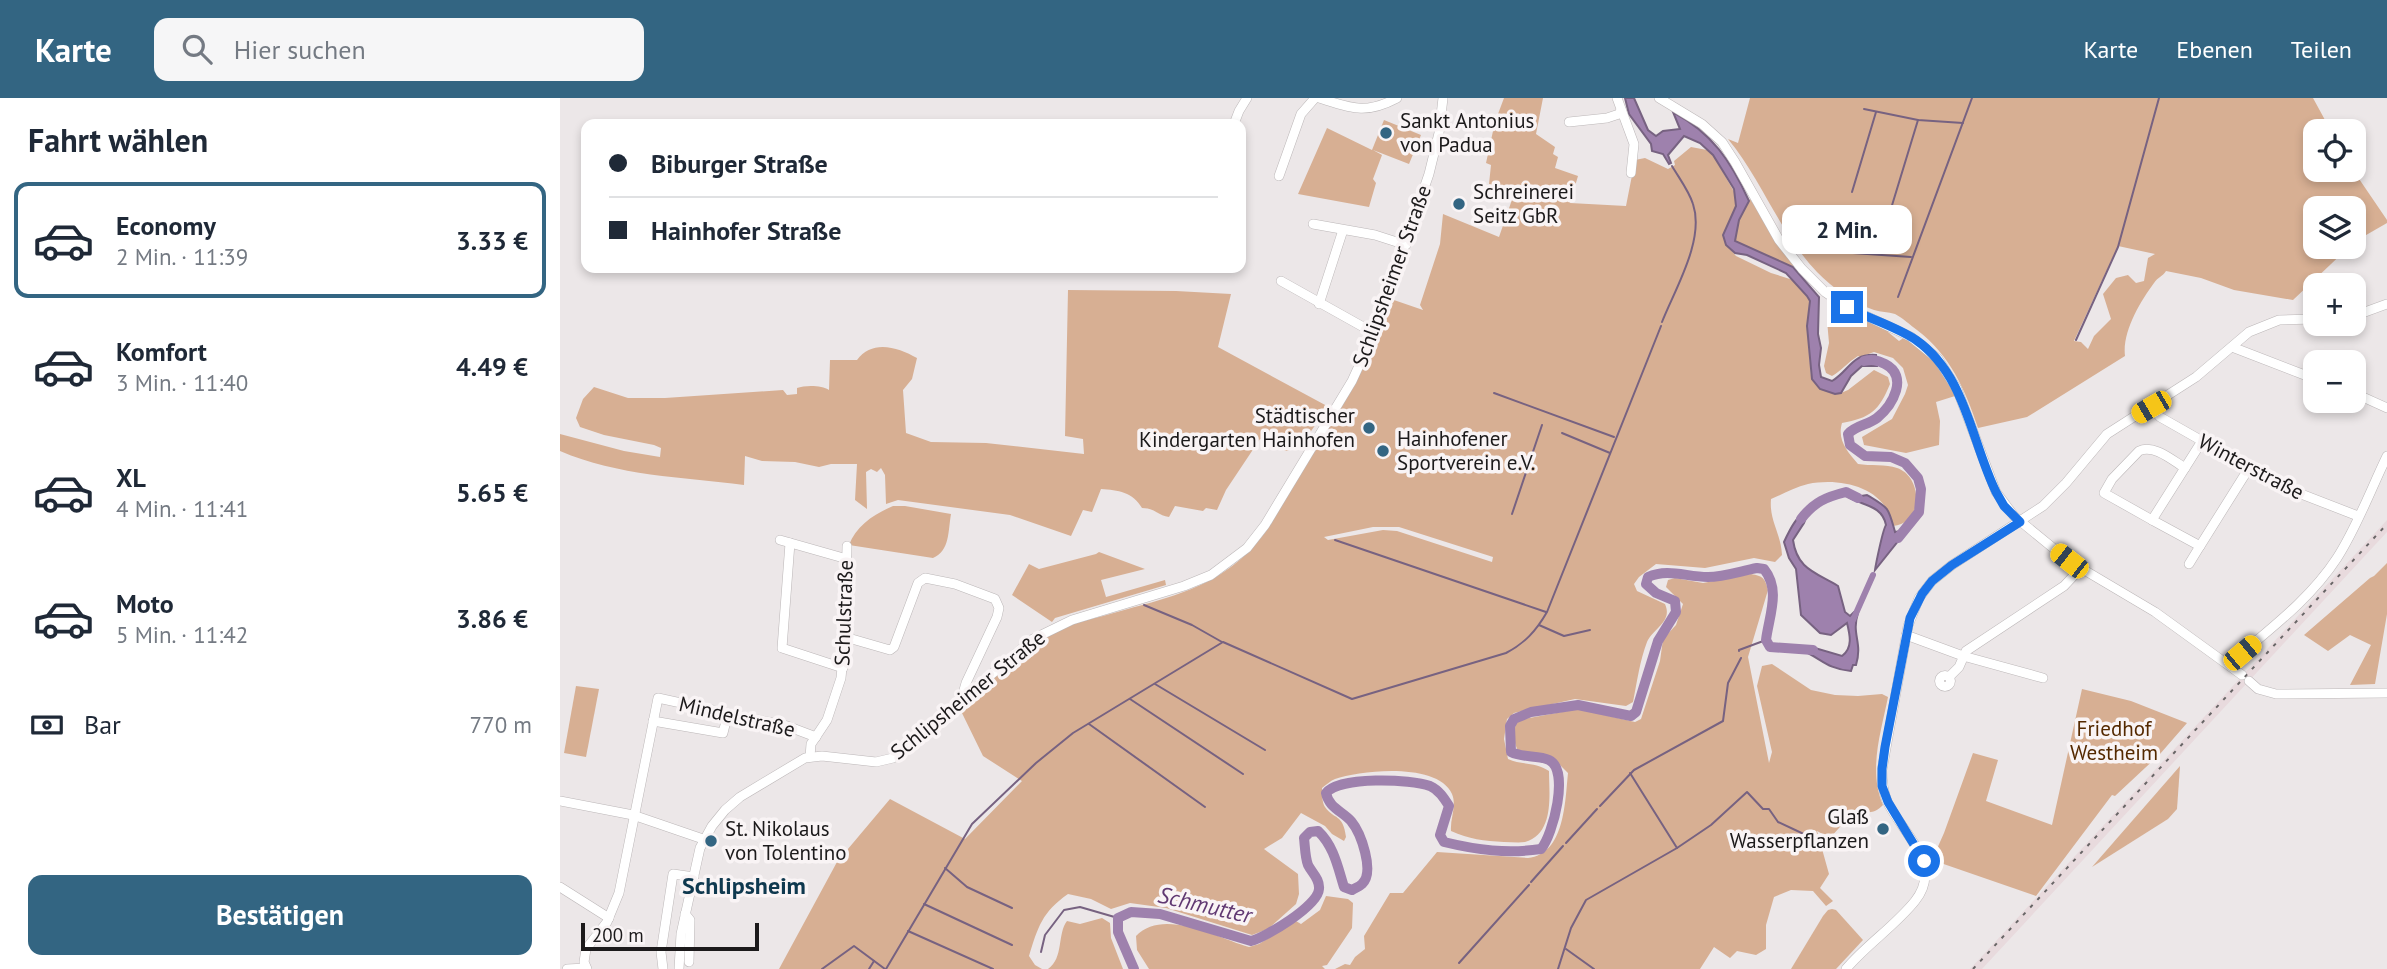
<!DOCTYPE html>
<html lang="de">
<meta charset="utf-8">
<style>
:root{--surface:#fff;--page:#f6f6f7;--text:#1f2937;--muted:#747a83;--line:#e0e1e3;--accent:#336582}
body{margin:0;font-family:"PT Sans",sans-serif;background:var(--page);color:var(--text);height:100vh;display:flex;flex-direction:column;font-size:26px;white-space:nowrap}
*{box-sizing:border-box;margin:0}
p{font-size:23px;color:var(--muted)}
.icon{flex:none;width:38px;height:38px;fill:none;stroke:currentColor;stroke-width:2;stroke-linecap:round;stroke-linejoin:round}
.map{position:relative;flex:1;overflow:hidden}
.side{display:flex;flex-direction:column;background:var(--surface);width:560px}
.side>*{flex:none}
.banner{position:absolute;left:21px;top:21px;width:665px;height:154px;border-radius:14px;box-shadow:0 4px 10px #0003;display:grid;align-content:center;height:154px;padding:0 28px;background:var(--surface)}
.controls{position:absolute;left:1743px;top:21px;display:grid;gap:14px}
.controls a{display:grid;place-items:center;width:63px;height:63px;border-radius:14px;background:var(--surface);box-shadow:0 4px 10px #0003;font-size:35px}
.scale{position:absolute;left:21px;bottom:18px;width:178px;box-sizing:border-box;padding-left:7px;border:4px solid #1c1a1b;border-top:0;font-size:19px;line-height:24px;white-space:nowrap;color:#1c1a1b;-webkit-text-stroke:5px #f9f4f5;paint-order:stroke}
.end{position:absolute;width:32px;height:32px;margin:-16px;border:9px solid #1a73e8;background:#fff;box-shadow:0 0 0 4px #fff}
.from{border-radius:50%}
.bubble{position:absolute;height:49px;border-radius:14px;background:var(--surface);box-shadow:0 4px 10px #0003;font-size:23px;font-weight:600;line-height:49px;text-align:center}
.car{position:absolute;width:21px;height:42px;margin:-21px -10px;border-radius:9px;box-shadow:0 0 5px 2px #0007;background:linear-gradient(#f5c518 24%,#345 0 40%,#f5c518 0 76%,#345 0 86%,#f5c518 0)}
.banner b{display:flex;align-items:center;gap:24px;height:66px;font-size:26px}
.banner b+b{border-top:2px solid var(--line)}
.banner i{width:18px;height:18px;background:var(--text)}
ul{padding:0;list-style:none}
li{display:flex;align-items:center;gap:21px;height:116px;margin:0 14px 10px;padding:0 14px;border:4px solid transparent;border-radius:14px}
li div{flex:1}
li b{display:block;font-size:26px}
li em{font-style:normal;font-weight:600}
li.active{border-color:var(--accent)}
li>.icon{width:63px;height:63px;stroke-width:1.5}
h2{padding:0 28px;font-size:32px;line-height:84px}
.pay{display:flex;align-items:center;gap:18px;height:77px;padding:0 28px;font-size:26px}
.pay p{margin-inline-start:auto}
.button{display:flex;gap:14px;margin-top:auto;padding:14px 28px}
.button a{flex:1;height:80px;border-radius:14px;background:var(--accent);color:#fff;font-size:28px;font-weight:600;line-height:80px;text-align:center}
header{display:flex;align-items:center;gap:42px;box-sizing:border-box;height:98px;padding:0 35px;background:var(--accent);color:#fff}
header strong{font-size:33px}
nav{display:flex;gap:38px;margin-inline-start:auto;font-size:24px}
.search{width:490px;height:63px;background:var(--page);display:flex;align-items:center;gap:18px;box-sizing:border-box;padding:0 24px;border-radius:14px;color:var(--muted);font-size:26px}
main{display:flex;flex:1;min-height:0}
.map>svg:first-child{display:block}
.built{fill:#e8dadd}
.green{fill:#d7af93;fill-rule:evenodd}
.water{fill:#9e81ad;stroke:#776281;stroke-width:2}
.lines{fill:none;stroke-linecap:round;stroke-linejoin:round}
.stream{stroke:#776281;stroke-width:2}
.canal{stroke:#9e81ad;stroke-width:6}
.river{stroke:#9e81ad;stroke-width:10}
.minor-casing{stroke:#bcb7b8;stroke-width:10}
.minor{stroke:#fff;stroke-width:9}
.rail{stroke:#686566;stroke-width:2;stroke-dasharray:3.5 7;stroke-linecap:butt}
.route{stroke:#1a73e8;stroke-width:9}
.poi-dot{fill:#336582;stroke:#f9f4f5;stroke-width:2.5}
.labels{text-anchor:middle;stroke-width:7;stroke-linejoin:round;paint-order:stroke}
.poi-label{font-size:21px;fill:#1c1a1b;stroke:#f9f4f5;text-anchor:start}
.street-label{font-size:21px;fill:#1c1a1b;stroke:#f9f4f5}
.park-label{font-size:21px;fill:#542900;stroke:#f9f4f5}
.water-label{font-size:23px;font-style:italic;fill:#603872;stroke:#f9f4f5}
.quarter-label{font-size:24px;font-weight:bold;fill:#0f394f;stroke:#f9f4f5}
</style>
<header>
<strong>Karte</strong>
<div class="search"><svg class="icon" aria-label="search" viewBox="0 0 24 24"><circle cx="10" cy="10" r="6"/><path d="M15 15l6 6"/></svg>Hier suchen</div>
<nav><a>Karte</a><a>Ebenen</a><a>Teilen</a></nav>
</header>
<main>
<section class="side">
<h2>Fahrt wählen</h2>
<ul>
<li class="active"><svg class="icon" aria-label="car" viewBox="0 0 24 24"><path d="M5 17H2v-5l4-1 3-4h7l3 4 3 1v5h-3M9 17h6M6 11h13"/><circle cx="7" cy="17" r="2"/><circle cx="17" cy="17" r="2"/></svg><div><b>Economy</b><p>2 Min. · 11:39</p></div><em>3.33 €</em></li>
<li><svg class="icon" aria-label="car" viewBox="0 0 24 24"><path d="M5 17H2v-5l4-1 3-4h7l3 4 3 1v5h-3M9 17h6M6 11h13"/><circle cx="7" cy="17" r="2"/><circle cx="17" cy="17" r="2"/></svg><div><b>Komfort</b><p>3 Min. · 11:40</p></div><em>4.49 €</em></li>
<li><svg class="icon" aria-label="car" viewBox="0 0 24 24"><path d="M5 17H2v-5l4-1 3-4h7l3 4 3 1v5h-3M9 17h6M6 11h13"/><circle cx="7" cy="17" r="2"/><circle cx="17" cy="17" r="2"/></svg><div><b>XL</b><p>4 Min. · 11:41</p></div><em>5.65 €</em></li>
<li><svg class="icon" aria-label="car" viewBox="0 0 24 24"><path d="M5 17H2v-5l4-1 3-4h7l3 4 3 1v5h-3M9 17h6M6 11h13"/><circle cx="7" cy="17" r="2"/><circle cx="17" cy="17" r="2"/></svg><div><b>Moto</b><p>5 Min. · 11:42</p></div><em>3.86 €</em></li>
</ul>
<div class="pay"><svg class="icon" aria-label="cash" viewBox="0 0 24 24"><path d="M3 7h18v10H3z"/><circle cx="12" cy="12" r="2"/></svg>Bar<p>770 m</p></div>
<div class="button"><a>Bestätigen</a></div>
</section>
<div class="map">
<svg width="1827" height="871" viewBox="0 0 1827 871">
<rect width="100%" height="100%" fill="#ece7e8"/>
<polygon class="built" points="1827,422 1827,434 1422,871 1410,871"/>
<g class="green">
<path d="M944,0H983L976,36L995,49L993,56L998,59L995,70L1018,78L1010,105L1066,108L1075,62L1085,60L1108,71L1115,67L1114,63L1131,49L1147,52L1153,57L1176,97V108L1163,137L1170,151L1176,158L1211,175L1233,182L1247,198L1250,203L1247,228L1251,278L1260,291L1275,296L1281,295L1288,292L1314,272L1328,279L1330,286C1319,313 1310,320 1282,325C1277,342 1287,353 1298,366C1310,368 1326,366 1337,370C1362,378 1365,425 1333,428C1327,390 1282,379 1248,386C1235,389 1223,396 1211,401C1209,423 1221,435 1222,457L1215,464L1194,460L1145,470L1096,466L1079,479L1074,486L1077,493L1105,506C1113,524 1093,530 1087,544C1080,562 1077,584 1073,604L1066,608L1015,601L970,611L954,615L947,621L944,641L948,661C961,667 976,664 989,673C989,695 995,736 965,744C959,745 951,744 944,744C924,743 909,741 891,733C890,720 897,708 892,696C878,664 801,672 775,681C770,683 766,687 762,690C762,695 762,705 765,709C774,722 783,715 786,739L784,743L772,736L765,728L741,715L722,740L704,751L738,776L739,796L736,806L708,831L692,837L606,810L570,805L551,811L531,801L508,796C482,814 478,829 469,858L475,867L482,871H219L277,764L330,701L405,741L462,683L423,658L401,613L404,606C436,577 467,545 507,529C518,524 531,521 543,518C611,498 666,491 709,429L817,242L831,201L863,212L860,207L880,146L883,116L939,139L955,93L929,86L931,67L926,65L935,24ZM813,429H839L933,459L932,464L837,433L823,432L768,442L764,439Z"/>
<path d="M1190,0H1753L1771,33H1755V72H1793L1827,122V125L1794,144V110H1755V149H1789L1733,202L1674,192L1641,180L1606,173C1603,178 1598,179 1594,185C1580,204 1562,234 1565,258L1467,319L1418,330C1405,291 1390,257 1357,232C1350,227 1343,220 1335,216C1328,214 1321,214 1314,212C1293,205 1273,190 1257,174C1219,134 1202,82 1168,41L1178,45ZM1558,148L1595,156L1588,160L1584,183L1576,185L1568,177L1556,180L1543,196L1551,221L1534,238L1528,251L1521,244L1514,243Z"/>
<polygon points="824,22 861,37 849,66 813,52 822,57 813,81 816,85 809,109 738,96 767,30 812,52"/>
<polygon points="1190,101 1235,167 1233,169 1175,143 1179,122"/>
<path d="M508,192L616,193L671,196L658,249L767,308L763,311L765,313L740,349L726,353L700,341L666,392L657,412L646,410L643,413L615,408L609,419C599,418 595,410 582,410C573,394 558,392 541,391L532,414L523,412L511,438L450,417L338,402L326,406L325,377L321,370L317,374L311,371L306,374L307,411L295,402L297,366H271L259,369L235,364L202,363L185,358L184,387C122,379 58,378 0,353V336L64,353L100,359L101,350L94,347L44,337L20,329L16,320L23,301L34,289L68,300H105L223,292L227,297L237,296V290C245,287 262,287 269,292L270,262H297C312,241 338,249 357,260L352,281L343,292L346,335L371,344L426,345L524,356L523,341L505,338Z"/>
<path d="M1277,207L1329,231L1328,234L1339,243L1345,239C1368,255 1385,272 1395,298L1376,304L1380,323L1379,347L1346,355L1304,347L1302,339L1332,321L1345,296L1348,287L1343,270L1333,260L1314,254L1300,259L1298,258C1288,264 1280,274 1272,278L1266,275L1264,268L1269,245L1267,222L1269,213Z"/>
<path d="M333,408H345L391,416C388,433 390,453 373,460L289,447C296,428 314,416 333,408Z"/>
<polygon points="539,454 585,471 541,482 546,499 605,482 606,487 495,520 492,524 452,497 469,466 479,471 536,456"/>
<polygon points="1827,465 1827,516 1815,586 1790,587 1811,547 1790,537 1768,553 1744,537 1810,480 1814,478"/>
<path d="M1191,476C1203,478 1205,480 1208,492L1188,559L1209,665L1212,654L1197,588L1202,568L1212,566L1251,592L1275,597L1298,598L1322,596L1328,599C1321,634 1308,673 1323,707C1314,716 1307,716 1297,710L1270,740L1257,733L1269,776L1260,790L1273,803L1266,808L1253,793L1231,792L1214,799L1206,827V851L1196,857L1177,853L1170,860L1154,849L1140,871H775L785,866L790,867L795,859L805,851L804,838L830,795H843L877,754L968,760C1005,756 1005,703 1008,675L993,660L959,654C953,645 952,632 958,622L1018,611L1075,624L1081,621L1100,563L1103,541L1116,527L1123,506L1106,489L1108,482L1115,480L1143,485Z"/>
<polygon points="16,588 39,591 26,659 4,655"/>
<polygon points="1522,591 1571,603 1627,625 1600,656 1555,698 1552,697 1476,798 1372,762 1384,735 1413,655 1438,662 1426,703 1492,727"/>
<polygon points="1620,668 1617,711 1608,721 1532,769"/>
<path d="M766,798L788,801L793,805L792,830L767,867L762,868L765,871H589L577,852L576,838C603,809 658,840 689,849L699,846L736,823L741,826L760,812Z"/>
<polygon points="1272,811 1276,812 1303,842 1276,871 1231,871 1263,818 1268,812"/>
<path d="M542,820L550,825L551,840L563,871H488C504,860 497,836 507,823L520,826Z"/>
</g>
<g class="water">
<path d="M1065,0H1074L1088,32L1096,38L1103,33L1120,31L1113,14C1152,35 1171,63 1189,103L1179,122L1175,143L1233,169L1259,199L1258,236L1261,250L1259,267L1261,279L1272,283C1289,273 1292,255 1316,257L1317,268H1302L1291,278L1281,295L1275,296L1260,291L1252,281L1247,228L1250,203L1247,198L1226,175L1187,157L1175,155L1166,147L1163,137L1176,108L1174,91L1153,57L1140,45L1124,38L1108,57L1111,65L1109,66L1103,56L1092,53L1091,46L1069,16Z"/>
<path d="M1286,394L1301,398L1307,397C1330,411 1328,409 1335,434L1347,432L1315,472C1316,465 1323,431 1326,427C1322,407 1303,408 1288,399Z"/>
<path d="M1250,409L1244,425L1233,442C1237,471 1255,474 1278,488L1285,514L1290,518L1294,514L1298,515C1291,537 1303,544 1296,567H1293L1291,573C1266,571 1260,559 1239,551L1255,550L1282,558C1293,550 1290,537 1287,525L1271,537L1260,535L1241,517L1236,471L1229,460L1224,444C1230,431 1237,417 1250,409Z"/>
</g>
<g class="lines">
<g class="stream">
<polyline points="1304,11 1358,22 1403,25"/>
<polyline points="1292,94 1316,14"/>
<polyline points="1326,127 1358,22"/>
<polyline points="1278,154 1351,159"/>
<polyline points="1338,199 1412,0"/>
<path d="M1102,224C1115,191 1145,142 1133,106C1129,93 1119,80 1112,68"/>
<polyline points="1516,242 1558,149 1599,0"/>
<polyline points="934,295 1054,339"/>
<polyline points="1002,335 1050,355"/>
<polyline points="952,416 982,327"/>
<polyline points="775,442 986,514"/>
<polyline points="584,507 632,527 662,544"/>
<polyline points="979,527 1004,538 1030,532"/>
<polyline points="1179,553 1179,552 1206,542"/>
<polyline points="595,586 705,652"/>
<polyline points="570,601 683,676"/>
<polyline points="529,626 645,709"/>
<polyline points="1040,708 1074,672 1163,623 1168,585 1181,560"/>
<polyline points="1006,745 1037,711"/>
<polyline points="1117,750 1151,727 1187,694 1203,711 1209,711 1218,724 1248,738"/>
<polyline points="385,770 407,789 452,810"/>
<polyline points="971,784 1003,748"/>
<polyline points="364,806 452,847"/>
<polyline points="348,833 433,871"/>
<polyline points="1006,851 1034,871"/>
<polyline points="481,854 485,837 504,812 520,809 558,820"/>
<polyline points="899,865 969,787"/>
<polyline points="262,871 294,848 325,871"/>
<polyline points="309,871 314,863"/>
<path d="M326,871L412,726L476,665L513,635L663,544L792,601L946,555C965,545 976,533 987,514L1101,228"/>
<polyline points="998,871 1011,830 1026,802 1117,750 1070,675"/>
</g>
<polyline class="canal" points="1293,522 1313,477"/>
<g class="river">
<path d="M1304,263C1312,261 1317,262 1325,266C1349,278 1333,307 1317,320C1308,327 1296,327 1288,336L1290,347L1305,358L1331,359L1345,365L1358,380L1361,391L1359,414L1338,440"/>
<path d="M1241,421C1254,404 1266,399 1286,394L1298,400"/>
<path d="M574,871L558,834V820L571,814L600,816L691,843C706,839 758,808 759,791C760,781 752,775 748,767C745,759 745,748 744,740L750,734L758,733C774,748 778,770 784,789L792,792C795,790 799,789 802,786C815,774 801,735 791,723C782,713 769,710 766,695C779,678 851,681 870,688C879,692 884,700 889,708L880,737L884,744C917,752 947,756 981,751C993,737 1010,672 989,662C978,657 963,660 951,654L950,628L954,621L971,614L1018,607L1071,618L1076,614L1098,543L1116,514L1115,503L1096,495L1086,486L1088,479C1108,470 1126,479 1148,479C1163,479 1181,473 1197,470L1204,471C1221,492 1209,518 1206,542L1210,549L1253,552"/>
</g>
<defs>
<g id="minor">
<path d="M759,0C791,10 805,17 837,0"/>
<polyline points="1057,0 1074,46 1071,75"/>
<polyline points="1099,0 1142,26 1162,44 1175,64 1219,142 1242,171 1265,194 1287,209 1351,239 1378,261 1397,291 1436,394 1454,418 1509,463 1595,514 1682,577"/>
<polyline points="1009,24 1047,20 1059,16 1061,12"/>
<polyline points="674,26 679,13 687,0"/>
<polyline points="719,78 741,16 755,0"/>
<polyline points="753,126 815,137 846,147"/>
<polyline points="721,183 814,235"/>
<polyline points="759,206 783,132"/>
<polyline points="1794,218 1827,206"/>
<polyline points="1672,249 1755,281"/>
<polyline points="1794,295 1827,310"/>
<polyline points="1591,309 1600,319 1723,389 1798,418"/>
<polyline points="1642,343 1592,422 1640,448 1689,370"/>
<path d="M1592,422L1544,395L1552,381L1579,353C1594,346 1612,362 1625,370"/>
<polyline points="220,442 287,461"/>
<polyline points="230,445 222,550 283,570"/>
<polyline points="1629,466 1640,448"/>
<polyline points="1346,537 1403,558 1483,580"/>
<polyline points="285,539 330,552 334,549 358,485 365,480 395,486 435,501 439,510 437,519 406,585 404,592 406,598"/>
<path d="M1669,566C1707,533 1749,503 1777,460C1797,429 1811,391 1827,358"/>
<circle cx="1385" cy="583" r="5.5"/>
<polyline points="1389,579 1399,569 1406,553 1504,488 1520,471"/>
<polyline points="1689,583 1698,591 1716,596 1827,595"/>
<polyline points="93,623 163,635 168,615"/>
<polyline points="250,659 251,646 267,622 281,580 285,538 287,448"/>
<polyline points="0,703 73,717 143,741"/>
<polyline points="0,789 49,820"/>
<polyline points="125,816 130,822 129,864"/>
<polyline points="7,871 26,870"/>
<polyline points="27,871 24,864 26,851 47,824 59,795 98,600 227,628 256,639"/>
<polyline points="103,871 101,854 113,776 134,779"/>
<polyline points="119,871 121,836 140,750 152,728 165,712 180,699 245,660 262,658 316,664 333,660 473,541 512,522 624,488 651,477 687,450 705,427 792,283 814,235 869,76 879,35 883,0"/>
<path d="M1286,871C1306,847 1335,828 1355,803C1384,767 1342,735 1327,703C1323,693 1322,683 1322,672L1348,528L1359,500L1372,483L1392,467L1483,408L1506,385L1547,336L1636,279L1689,234L1719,222L1755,221"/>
</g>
</defs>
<use href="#minor" class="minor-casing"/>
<use href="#minor" class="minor"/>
<polyline class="rail" points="1413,871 1827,426"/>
</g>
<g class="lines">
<path class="route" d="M1287,209C1309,221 1335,228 1356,242C1406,277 1411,343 1436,394L1444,408L1460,424L1392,467L1372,483L1362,496L1350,520L1325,649L1322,671V688L1328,704L1364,763"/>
</g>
<g class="poi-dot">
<circle cx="826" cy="35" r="7"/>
<circle cx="899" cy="106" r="7"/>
<circle cx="809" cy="330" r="7"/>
<circle cx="823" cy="353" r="7"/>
<circle cx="1323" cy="731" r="7"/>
<circle cx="151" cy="743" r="7"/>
</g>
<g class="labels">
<g class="poi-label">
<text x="840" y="30">Sankt Antonius<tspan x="840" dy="24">von Padua</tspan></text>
<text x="913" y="101">Schreinerei<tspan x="913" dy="24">Seitz GbR</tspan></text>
<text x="795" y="325" text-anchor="end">Städtischer<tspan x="795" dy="24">Kindergarten Hainhofen</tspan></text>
<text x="837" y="348">Hainhofener<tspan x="837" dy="24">Sportverein e.V.</tspan></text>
<text x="1309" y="726" text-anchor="end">Glaß<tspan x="1309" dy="24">Wasserpflanzen</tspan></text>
<text x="165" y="738">St. Nikolaus<tspan x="165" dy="24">von Tolentino</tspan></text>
</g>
<g class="street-label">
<text transform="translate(832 178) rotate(-70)" y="7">Schlipsheimer Straße</text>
<text transform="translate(1691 369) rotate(28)" y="7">Winterstraße</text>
<text transform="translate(284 515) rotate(-88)" y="7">Schulstraße</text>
<text transform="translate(408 597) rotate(-39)" y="7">Schlipsheimer Straße</text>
<text transform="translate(177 619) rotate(13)" y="7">Mindelstraße</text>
</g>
<g class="park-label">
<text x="1554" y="638">Friedhof<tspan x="1554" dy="24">Westheim</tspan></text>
</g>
<g class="water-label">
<text transform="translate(645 807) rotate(13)" y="8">Schmutter</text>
</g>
<g class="quarter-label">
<text x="184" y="796">Schlipsheim</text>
</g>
</g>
</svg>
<div class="controls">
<a><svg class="icon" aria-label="locate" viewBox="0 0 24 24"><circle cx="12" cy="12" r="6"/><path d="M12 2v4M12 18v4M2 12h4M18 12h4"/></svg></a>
<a><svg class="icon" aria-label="layers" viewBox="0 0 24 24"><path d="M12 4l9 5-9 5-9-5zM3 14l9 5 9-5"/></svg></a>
<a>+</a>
<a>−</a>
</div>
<div class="scale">200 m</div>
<i class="end from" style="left:1364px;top:763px"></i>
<i class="end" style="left:1287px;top:209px"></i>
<div class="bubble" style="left:1222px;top:107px;width:130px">2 Min.</div>
<i class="car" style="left:1591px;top:309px;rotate:240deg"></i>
<i class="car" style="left:1509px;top:463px;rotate:308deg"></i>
<i class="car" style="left:1682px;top:555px;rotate:50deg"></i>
<div class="banner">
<b><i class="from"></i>Biburger Straße</b>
<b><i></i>Hainhofer Straße</b>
</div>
</div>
</main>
